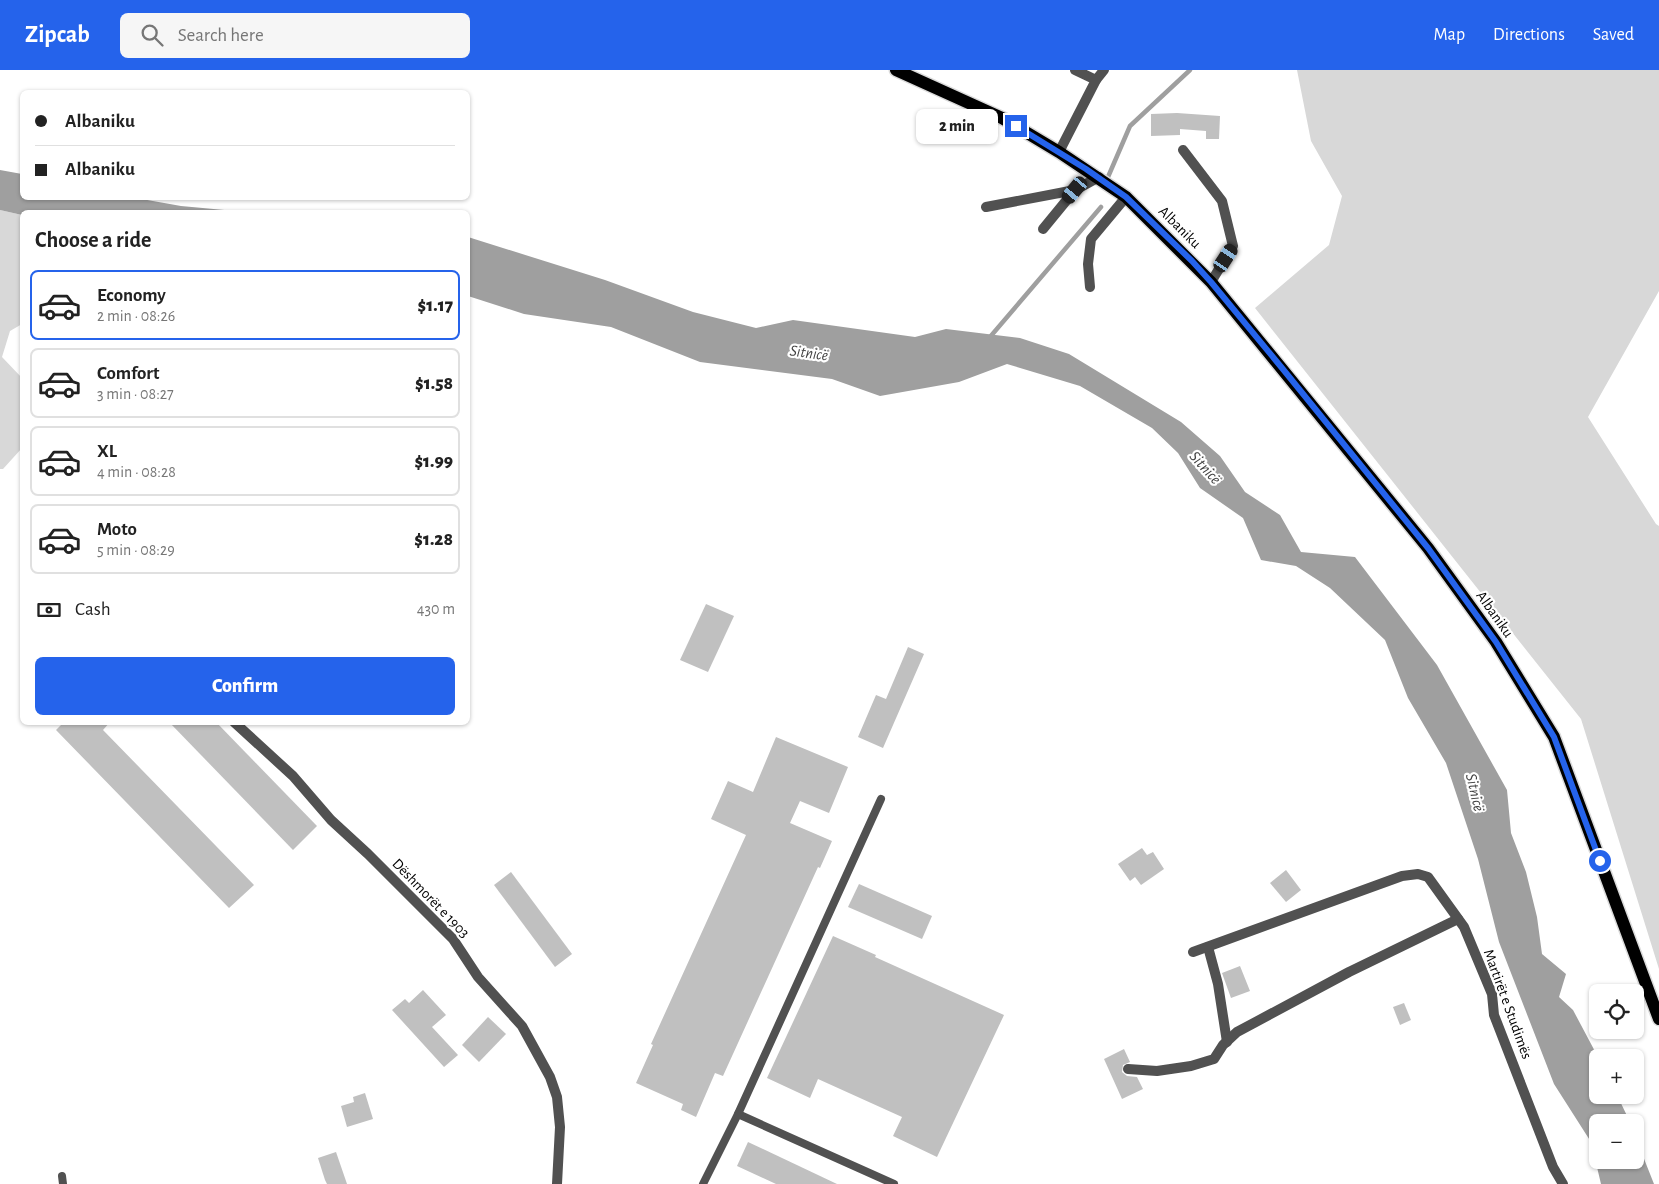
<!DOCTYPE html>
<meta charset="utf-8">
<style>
:root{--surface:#fff;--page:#f6f6f6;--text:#222;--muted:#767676;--line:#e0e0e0;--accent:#2563eb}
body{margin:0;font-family:"Alegreya Sans",sans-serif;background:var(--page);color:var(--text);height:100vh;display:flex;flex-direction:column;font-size:19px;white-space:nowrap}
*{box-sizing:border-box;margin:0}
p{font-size:16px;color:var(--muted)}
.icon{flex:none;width:28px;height:28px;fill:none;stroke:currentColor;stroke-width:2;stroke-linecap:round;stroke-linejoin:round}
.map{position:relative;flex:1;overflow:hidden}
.sheet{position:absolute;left:20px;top:140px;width:450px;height:515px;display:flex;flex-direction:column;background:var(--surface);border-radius:8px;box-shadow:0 1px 4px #0004}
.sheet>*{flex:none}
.guide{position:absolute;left:20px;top:20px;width:450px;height:110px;border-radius:8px;box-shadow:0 1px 4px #0004;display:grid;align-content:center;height:110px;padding:0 15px;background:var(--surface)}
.buttons{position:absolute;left:1589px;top:914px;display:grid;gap:10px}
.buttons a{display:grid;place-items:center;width:55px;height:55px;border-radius:8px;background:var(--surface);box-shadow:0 1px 4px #0004;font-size:25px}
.end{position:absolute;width:22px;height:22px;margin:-11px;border:6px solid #2563eb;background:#fff;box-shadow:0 0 0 2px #fff}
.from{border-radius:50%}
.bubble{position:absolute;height:35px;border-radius:8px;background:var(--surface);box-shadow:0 1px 4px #0004;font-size:16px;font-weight:800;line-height:35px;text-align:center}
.car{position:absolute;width:15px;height:30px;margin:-15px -8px;border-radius:6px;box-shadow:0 0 4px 1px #0007;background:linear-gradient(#222 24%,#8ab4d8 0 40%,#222 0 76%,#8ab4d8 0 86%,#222 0)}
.guide b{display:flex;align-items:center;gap:18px;height:48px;font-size:19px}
.guide b+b{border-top:1px solid var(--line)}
.guide i{width:12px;height:12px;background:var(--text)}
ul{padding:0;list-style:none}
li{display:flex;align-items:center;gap:15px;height:70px;margin:0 10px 8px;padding:0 5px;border:2px solid var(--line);border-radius:8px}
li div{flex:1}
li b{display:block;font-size:19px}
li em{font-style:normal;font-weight:800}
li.on{border-color:var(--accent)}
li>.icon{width:45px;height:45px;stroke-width:1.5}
h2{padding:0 15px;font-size:22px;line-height:60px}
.pay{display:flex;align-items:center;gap:12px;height:55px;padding:0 15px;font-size:19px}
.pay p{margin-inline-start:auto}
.primary-button{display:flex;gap:10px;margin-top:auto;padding:10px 15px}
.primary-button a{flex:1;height:58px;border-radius:8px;background:var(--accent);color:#fff;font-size:20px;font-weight:800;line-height:58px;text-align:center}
header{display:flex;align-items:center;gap:30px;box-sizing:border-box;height:70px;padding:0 25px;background:var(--accent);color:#fff}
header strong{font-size:24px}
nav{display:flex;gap:28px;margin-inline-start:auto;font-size:18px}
.search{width:350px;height:45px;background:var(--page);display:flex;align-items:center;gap:12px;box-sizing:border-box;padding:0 18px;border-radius:8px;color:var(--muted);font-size:19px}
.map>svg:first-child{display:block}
.green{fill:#d8d8d8}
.water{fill:#9f9f9f}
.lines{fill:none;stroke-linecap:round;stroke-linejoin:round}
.stream{stroke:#9f9f9f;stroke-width:4.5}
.building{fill:#c0c0c0}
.primary-casing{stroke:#dbdbdb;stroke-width:15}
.service{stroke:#515151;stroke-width:8}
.minor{stroke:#515151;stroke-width:10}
.primary{stroke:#000;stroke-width:12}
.route{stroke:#2563eb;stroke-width:6}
.labels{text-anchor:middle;stroke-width:4.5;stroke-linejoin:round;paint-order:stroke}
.street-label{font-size:15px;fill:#000;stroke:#fff}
.water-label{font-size:16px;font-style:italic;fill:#404040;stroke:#fff}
</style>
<header>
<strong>Zipcab</strong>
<div class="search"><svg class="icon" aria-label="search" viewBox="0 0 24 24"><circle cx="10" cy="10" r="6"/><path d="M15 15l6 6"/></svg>Search here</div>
<nav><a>Map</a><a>Directions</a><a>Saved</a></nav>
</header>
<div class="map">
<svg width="1659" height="1114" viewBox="0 0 1659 1114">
<rect width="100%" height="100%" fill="#fff"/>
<g class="green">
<polygon points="1297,0 1659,0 1659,221 1588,347 1656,454 1659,456 1659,899 1581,649 1255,238 1329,175 1342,126 1311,71"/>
<polygon points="0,140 22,145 22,254 10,261 2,287 22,308 22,378 3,399 0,399"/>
</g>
<g class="water">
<polygon points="0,100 22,104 22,128 136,128 181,136 246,142 22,142 22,145 0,140"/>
<polygon points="468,167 605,210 693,242 756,258 793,250 915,267 946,259 1020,268 1069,284 1181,352 1220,386 1245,422 1280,445 1301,482 1355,487 1437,595 1507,720 1511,763 1526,802 1537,847 1542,884 1566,904 1559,927 1573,940 1598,987 1598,1025 1617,1025 1630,1052 1598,1052 1598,1090 1635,1090 1635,1066 1654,1114 1601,1114 1591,1072 1554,1014 1499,872 1478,789 1446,693 1408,628 1385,570 1330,518 1296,496 1261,490 1243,448 1200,418 1178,383 1152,358 1080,316 1007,294 959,312 880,326 832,309 700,292 611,257 524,244 468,226"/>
</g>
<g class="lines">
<g class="stream">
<polyline points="1108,107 1130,56 1190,0"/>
<polyline points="990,267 1101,137"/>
</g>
</g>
<g class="building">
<polygon points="1177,43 1220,46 1219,69 1206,69 1206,61 1180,59 1180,65 1151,66 1151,44"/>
<polygon points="706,534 734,546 708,602 680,590"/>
<polygon points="908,577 924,584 883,678 858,667 876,625 886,629"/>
<polygon points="64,652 110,652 103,660 254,815 229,838 56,660"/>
<polygon points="169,652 216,652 317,756 293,780"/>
<polygon points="776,667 848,697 829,743 800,731 790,753 832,771 820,798 818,797 723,1006 715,1003 696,1047 681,1040 683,1034 636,1013 653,975 651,974 746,765 711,749 728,711 753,722"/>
<polygon points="1142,778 1147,785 1153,782 1164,799 1141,815 1135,807 1130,811 1118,794"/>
<polygon points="1286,800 1301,820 1286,832 1270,813"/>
<polygon points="511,802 572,884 555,897 494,815"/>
<polygon points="859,814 932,846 922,869 848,837"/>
<polygon points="833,866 876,885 875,887 1004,945 937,1087 893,1066 902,1047 818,1009 810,1028 767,1008"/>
<polygon points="1240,896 1250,921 1231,928 1222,903"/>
<polygon points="423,920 446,945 432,957 458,985 444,997 392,940 405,929 409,933"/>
<polygon points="1404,933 1411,950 1400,955 1393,937"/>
<polygon points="488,947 506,964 479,992 462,975"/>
<polygon points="1124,979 1130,992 1123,995 1122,1002 1127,1006 1137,1007 1143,1019 1122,1029 1104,989"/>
<polygon points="365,1023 373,1049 347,1057 341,1036 354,1032 353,1027"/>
<polygon points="748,1072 837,1114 776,1114 737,1096"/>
<polygon points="336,1082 347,1114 327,1114 325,1110 318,1088"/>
</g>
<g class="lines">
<defs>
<polyline id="primary" points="896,0 1002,48 1059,82 1126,127 1211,212 1428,478 1496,572 1554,667 1659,949"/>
</defs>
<use href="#primary" class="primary-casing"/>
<g class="service">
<polyline points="738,1044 894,1114"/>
<polyline points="62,1106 63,1114"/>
<polyline points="703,1114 738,1044 881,729"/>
</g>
<g class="minor">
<polyline points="1096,10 1104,0"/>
<polyline points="1183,80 1222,131 1233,176 1211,212"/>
<polyline points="1059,82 1096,10 1075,0"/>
<polyline points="986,137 1075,120 1099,107"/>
<polyline points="1043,159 1075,120"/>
<polyline points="1090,217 1088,194 1091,169 1126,127"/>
<polyline points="234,652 293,706 331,750 368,784 453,869 478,907 522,956 550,1007 557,1027 560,1057 557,1114"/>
<polyline points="1208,877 1218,914 1227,972"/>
<polyline points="1193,882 1402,806 1418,804 1428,807 1464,857 1492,924 1494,945 1553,1097 1563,1114"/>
<polyline points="1128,999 1157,1001 1191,996 1214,989 1223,975 1237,962 1349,902 1458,849"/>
</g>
<use href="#primary" class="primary"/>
</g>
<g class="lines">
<polyline class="route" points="1016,56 1086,99 1126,127 1192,191 1211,212 1282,298 1428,478 1496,572 1554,667 1600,791"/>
</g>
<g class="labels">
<g class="street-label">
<text transform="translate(1180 157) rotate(45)" y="5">Albaniku</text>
<text transform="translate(1495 544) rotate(55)" y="5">Albaniku</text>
<text transform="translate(431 828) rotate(46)" y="5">Dëshmorët e 1903</text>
<text transform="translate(1508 934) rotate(70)" y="5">Martirët e Studimës</text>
</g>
<g class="water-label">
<text transform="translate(809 282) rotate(8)" y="6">Sitnicë</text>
<text transform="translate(1206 397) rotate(48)" y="6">Sitnicë</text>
<text transform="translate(1476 722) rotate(77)" y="6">Sitnicë</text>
</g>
</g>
</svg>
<div class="buttons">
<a><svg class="icon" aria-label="locate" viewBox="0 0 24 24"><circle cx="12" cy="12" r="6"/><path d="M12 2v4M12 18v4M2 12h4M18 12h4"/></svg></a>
<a>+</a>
<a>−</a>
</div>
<i class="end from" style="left:1600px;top:791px"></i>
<i class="end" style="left:1016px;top:56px"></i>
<div class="bubble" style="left:916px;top:39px;width:82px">2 min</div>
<i class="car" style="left:1075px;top:120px;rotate:220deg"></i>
<i class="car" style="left:1226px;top:188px;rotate:33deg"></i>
<div class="guide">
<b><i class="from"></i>Albaniku</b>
<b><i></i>Albaniku</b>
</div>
<section class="sheet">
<h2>Choose a ride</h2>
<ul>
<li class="on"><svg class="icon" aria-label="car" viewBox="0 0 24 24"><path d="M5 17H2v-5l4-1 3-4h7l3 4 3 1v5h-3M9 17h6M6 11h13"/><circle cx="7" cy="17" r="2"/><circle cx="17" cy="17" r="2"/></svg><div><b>Economy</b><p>2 min · 08:26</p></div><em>$1.17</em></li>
<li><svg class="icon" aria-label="car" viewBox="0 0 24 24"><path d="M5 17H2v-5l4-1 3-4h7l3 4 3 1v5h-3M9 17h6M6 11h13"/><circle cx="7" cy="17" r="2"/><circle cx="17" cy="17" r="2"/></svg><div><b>Comfort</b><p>3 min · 08:27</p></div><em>$1.58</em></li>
<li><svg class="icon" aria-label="car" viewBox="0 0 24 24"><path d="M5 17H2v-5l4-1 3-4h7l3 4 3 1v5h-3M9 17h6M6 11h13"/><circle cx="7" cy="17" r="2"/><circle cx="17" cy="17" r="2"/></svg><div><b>XL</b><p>4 min · 08:28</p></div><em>$1.99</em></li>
<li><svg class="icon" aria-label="car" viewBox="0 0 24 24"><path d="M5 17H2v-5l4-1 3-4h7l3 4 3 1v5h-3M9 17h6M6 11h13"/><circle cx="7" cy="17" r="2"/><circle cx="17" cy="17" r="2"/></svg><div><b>Moto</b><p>5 min · 08:29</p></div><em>$1.28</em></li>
</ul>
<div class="pay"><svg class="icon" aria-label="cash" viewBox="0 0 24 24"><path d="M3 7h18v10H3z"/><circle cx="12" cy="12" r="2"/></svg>Cash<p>430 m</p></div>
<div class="primary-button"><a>Confirm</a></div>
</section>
</div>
